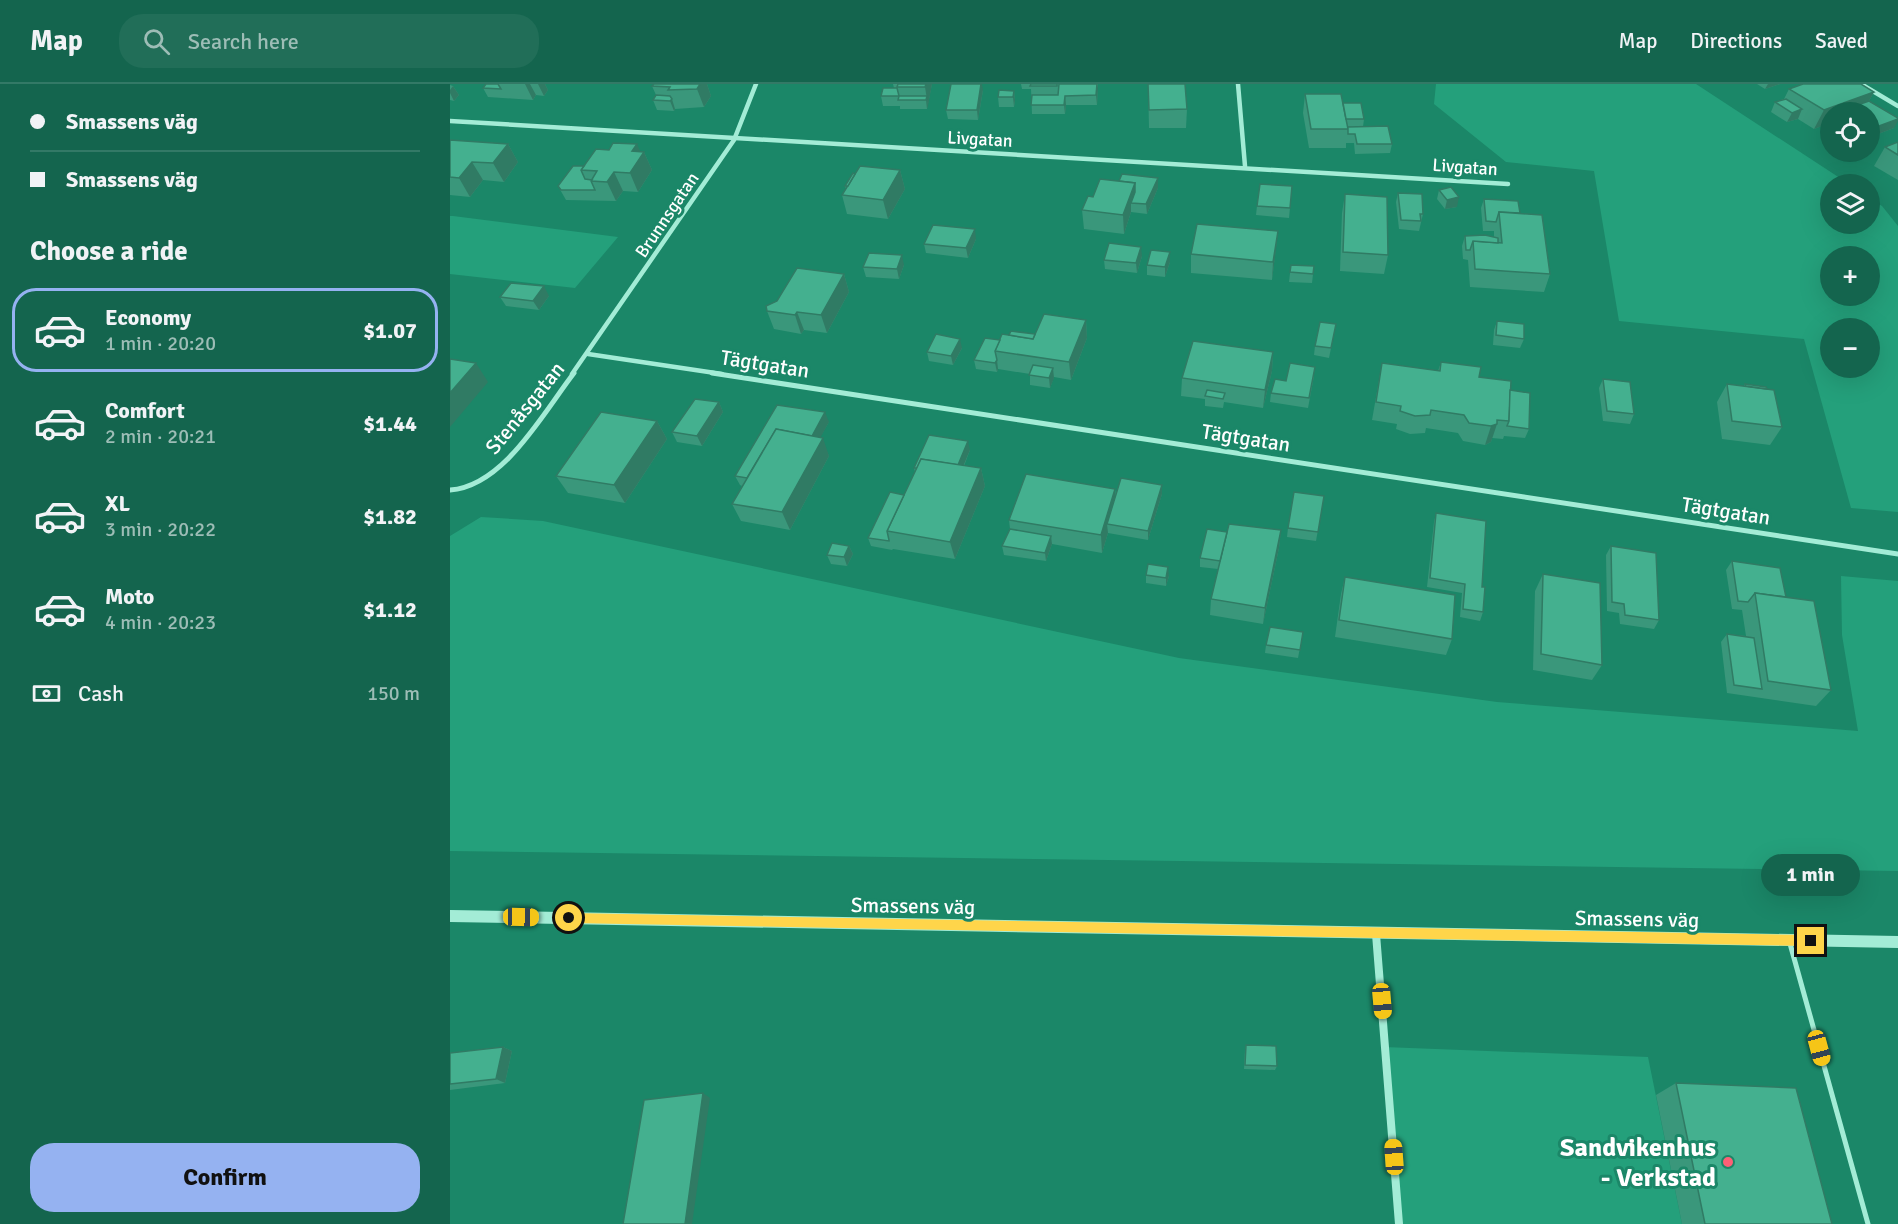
<!DOCTYPE html>
<meta charset="utf-8">
<style>
:root{--surface:#14654e;--page:#216e58;--text:#f1f3f6;--muted:#9dbdb6;--line:#337966;--accent:#95b2f1}
body{margin:0;font-family:Signika,sans-serif;background:var(--page);color:var(--text);height:100vh;display:flex;flex-direction:column;font-size:22px;white-space:nowrap}
*{box-sizing:border-box;margin:0}
p{font-size:20px;color:var(--muted)}
.icon{flex:none;width:33px;height:33px;fill:none;stroke:currentColor;stroke-width:2;stroke-linecap:round;stroke-linejoin:round}
.map{position:relative;flex:1;overflow:hidden}
.sheet{display:flex;flex-direction:column;background:var(--surface);width:450px}
.sheet>*{flex:none}
.banner{display:grid;align-content:center;height:132px;padding:0 30px;background:var(--surface)}
.fabs{position:absolute;left:1370px;top:18px;display:grid;gap:12px}
.fabs a{display:grid;place-items:center;width:60px;height:60px;border-radius:50%;background:var(--surface);box-shadow:0 6px 24px #0002;font-size:30px}
.end{position:absolute;width:27px;height:27px;margin:-14px;border:8px solid #ffd54a;background:#111;box-shadow:0 0 0 3px #111}
.from{border-radius:50%}
.bubble{position:absolute;height:42px;border-radius:21px;background:var(--surface);box-shadow:0 6px 24px #0002;font-size:20px;font-weight:800;line-height:42px;text-align:center}
.car{position:absolute;width:18px;height:36px;margin:-18px -9px;border-radius:8px;box-shadow:0 0 4px 2px #0007;background:linear-gradient(#f5c518 24%,#345 0 40%,#f5c518 0 76%,#345 0 86%,#f5c518 0)}
.banner b{display:flex;align-items:center;gap:21px;height:57px;font-size:22px}
.banner b+b{border-top:2px solid var(--line)}
.banner i{width:15px;height:15px;background:var(--text)}
ul{padding:0;list-style:none}
li{display:flex;align-items:center;gap:18px;height:84px;margin:0 12px 9px;padding:0 18px;border:3px solid transparent;border-radius:24px}
li div{flex:1}
li b{display:block;font-size:22px}
li em{font-style:normal;font-weight:800}
li.active{border-color:var(--accent)}
li>.icon{width:54px;height:54px;stroke-width:1.5}
h2{padding:0 30px;font-size:27px;line-height:72px}
.pay{display:flex;align-items:center;gap:15px;height:66px;padding:0 30px;font-size:22px}
.pay p{margin-inline-start:auto}
.cta{display:flex;gap:12px;margin-top:auto;padding:12px 30px}
.cta a{flex:1;height:69px;border-radius:24px;background:var(--accent);color:#111;font-size:24px;font-weight:800;line-height:69px;text-align:center}
header{display:flex;align-items:center;gap:36px;box-sizing:border-box;height:84px;padding:0 30px;background:var(--surface);border-bottom:2px solid var(--line)}
header strong{font-size:28px}
nav{display:flex;gap:33px;margin-inline-start:auto;font-size:21px}
.search{width:420px;height:54px;background:var(--page);display:flex;align-items:center;gap:15px;box-sizing:border-box;padding:0 21px;border-radius:24px;color:var(--muted);font-size:22px}
main{display:flex;flex:1;min-height:0}
.map>svg:first-child{display:block}
.green{fill:#24a07b;fill-rule:evenodd}
.lines{fill:none;stroke-linecap:round;stroke-linejoin:round}
.service{stroke:#a3ecd6;stroke-width:5}
.minor-far2{stroke:#a3ecd6;stroke-width:4.5}
.minor-far1{stroke:#a3ecd6;stroke-width:5}
.minor{stroke:#a3ecd6;stroke-width:8}
.tertiary{fill:#a3ecd6;fill-rule:evenodd}
.wall{fill:#3a977b}
.shaded-wall{fill:#307b64}
.building{fill:#44b08f;stroke:#307b64;stroke-width:1.5}
.route{fill:#ffd54a}
.poi-dot{fill:#fd6076;stroke:#1b8768;stroke-width:2}
.labels{text-anchor:middle;stroke-width:6;stroke-linejoin:round;paint-order:stroke}
.far-street-label{font-size:18px;fill:#fff;stroke:#1b8768}
.street-label{font-size:21px;fill:#fff;stroke:#1b8768}
.near-poi-label{font-size:26px;font-weight:bold;fill:#fff;stroke:#1b8768;text-anchor:end}
</style>
<header>
<strong>Map</strong>
<div class="search"><svg class="icon" aria-label="search" viewBox="0 0 24 24"><circle cx="10" cy="10" r="6"/><path d="M15 15l6 6"/></svg>Search here</div>
<nav><a>Map</a><a>Directions</a><a>Saved</a></nav>
</header>
<main>
<section class="sheet">
<div class="banner">
<b><i class="from"></i>Smassens väg</b>
<b><i></i>Smassens väg</b>
</div>
<h2>Choose a ride</h2>
<ul>
<li class="active"><svg class="icon" aria-label="car" viewBox="0 0 24 24"><path d="M5 17H2v-5l4-1 3-4h7l3 4 3 1v5h-3M9 17h6M6 11h13"/><circle cx="7" cy="17" r="2"/><circle cx="17" cy="17" r="2"/></svg><div><b>Economy</b><p>1 min · 20:20</p></div><em>$1.07</em></li>
<li><svg class="icon" aria-label="car" viewBox="0 0 24 24"><path d="M5 17H2v-5l4-1 3-4h7l3 4 3 1v5h-3M9 17h6M6 11h13"/><circle cx="7" cy="17" r="2"/><circle cx="17" cy="17" r="2"/></svg><div><b>Comfort</b><p>2 min · 20:21</p></div><em>$1.44</em></li>
<li><svg class="icon" aria-label="car" viewBox="0 0 24 24"><path d="M5 17H2v-5l4-1 3-4h7l3 4 3 1v5h-3M9 17h6M6 11h13"/><circle cx="7" cy="17" r="2"/><circle cx="17" cy="17" r="2"/></svg><div><b>XL</b><p>3 min · 20:22</p></div><em>$1.82</em></li>
<li><svg class="icon" aria-label="car" viewBox="0 0 24 24"><path d="M5 17H2v-5l4-1 3-4h7l3 4 3 1v5h-3M9 17h6M6 11h13"/><circle cx="7" cy="17" r="2"/><circle cx="17" cy="17" r="2"/></svg><div><b>Moto</b><p>4 min · 20:23</p></div><em>$1.12</em></li>
</ul>
<div class="pay"><svg class="icon" aria-label="cash" viewBox="0 0 24 24"><path d="M3 7h18v10H3z"/><circle cx="12" cy="12" r="2"/></svg>Cash<p>150 m</p></div>
<div class="cta"><a>Confirm</a></div>
</section>
<div class="map">
<svg width="1448" height="1140" viewBox="0 0 1448 1140">
<rect width="100%" height="100%" fill="#1b8768"/>
<g class="green">
<path d="M986,0H1246L1399,100H1380V140H1419V114L1432,122L1448,142V428L1401,424L1354,255L1169,237L1144,87L1056,78L984,20ZM1380,172H1419V212H1380ZM1380,244H1419V284H1380Z"/>
<polygon points="0,132 3,132 168,153 125,204 0,190"/>
<polygon points="31,433 93,437 729,574 1047,618 1408,647 1392,551 1391,492 1448,497 1448,787 0,767 0,452"/>
<polygon points="934,963 1198,973 1232,1140 948,1140"/>
</g>
<g class="lines">
<polyline class="service" points="1339,856 1418,1140"/>
<g class="minor-far2">
<polyline points="788,0 795,82"/>
<polyline points="1411,0 1448,22"/>
<polyline points="0,37 1058,100"/>
<polyline points="138,270 272,290"/>
<polyline points="122,290 284,56 306,0"/>
</g>
<g class="minor-far1">
<polyline points="262,289 1448,470"/>
<path d="M0,406C54,402 93,329 124,289"/>
</g>
<polyline class="minor" points="926,850 949,1140"/>
<polygon class="tertiary" points="0,826 1448,852 1448,864 0,838"/>
</g>
<g class="wall">
<polygon points="36,0 95,0 98,6 94,12 86,11 83,16 38,13 33,4"/>
<polygon points="204,0 257,0 261,12 254,23 225,25 224,27 207,26 203,16 206,11 202,2"/>
<polygon points="443,0 482,0 477,25 450,25 450,22 433,22 431,12 444,4"/>
<polygon points="571,0 648,0 647,21 616,21 615,30 582,30 581,5 572,5"/>
<polygon points="698,0 737,25 736,44 699,44"/>
<polygon points="1307,0 1330,0 1315,5"/>
<polygon points="0,1 3,2 9,11 4,17 0,16"/>
<polygon points="1339,5 1424,8 1419,17 1444,44 1423,52 1419,49 1419,28 1380,28 1380,39 1364,45 1348,35 1337,38 1321,28 1325,18 1334,15"/>
<polygon points="533,6 528,36 498,35 496,26"/>
<polygon points="564,7 565,16 564,23 549,23 548,13"/>
<polygon points="855,10 893,19 914,35 913,43 942,60 940,69 905,70 904,59 896,59 896,64 859,64 853,29"/>
<polygon points="0,56 58,60 68,78 54,98 33,96 20,113 0,111"/>
<polygon points="1448,58 1448,96 1424,82 1435,63"/>
<polygon points="190,67 194,68 202,86 188,108 173,107 166,117 116,116 108,102 134,82"/>
<polygon points="450,86 455,105 438,135 397,130 392,111 396,105 395,102 405,90"/>
<polygon points="842,102 839,134 806,131 807,122"/>
<polygon points="708,104 697,130 681,128 674,150 634,145 632,126 643,113"/>
<polygon points="989,106 1007,123 995,125 987,115"/>
<polygon points="948,109 973,130 969,147 949,145 946,118"/>
<polygon points="895,110 938,171 934,190 890,187 892,129"/>
<polygon points="1034,115 1070,129 1100,190 1094,208 1020,203 1018,176 1013,175 1012,162 1015,152 1044,153 1044,147 1033,147 1031,124"/>
<polygon points="828,147 822,196 741,189 741,170"/>
<polygon points="526,155 518,174 476,169 474,160"/>
<polygon points="692,172 687,189 655,185 654,176"/>
<polygon points="720,178 715,193 697,191 697,181"/>
<polygon points="454,181 449,195 416,193 413,183"/>
<polygon points="841,181 864,182 862,199 839,198"/>
<polygon points="394,190 399,208 377,249 354,246 351,250 324,245 317,227"/>
<polygon points="99,212 89,226 56,222 50,213"/>
<polygon points="636,236 637,254 621,296 604,293 600,304 580,301 580,290 548,285 547,288 526,285 524,276 550,256 559,251 585,250"/>
<polygon points="1047,237 1074,255 1070,264 1043,261 1044,246"/>
<polygon points="886,240 879,274 864,271 865,262"/>
<polygon points="512,264 503,281 479,277 477,268"/>
<polygon points="823,268 822,287 813,324 774,318 773,324 755,322 755,315 731,312 732,294"/>
<polygon points="991,278 1029,293 1060,306 1079,345 1075,354 1054,352 1053,355 1042,354 1041,358 1035,361 1013,357 1008,349 976,344 975,349 960,350 946,345 947,340 922,336 932,279 988,287"/>
<polygon points="864,292 858,324 820,318 821,309 836,297"/>
<polygon points="1153,295 1184,330 1180,340 1153,337 1149,304"/>
<polygon points="1277,300 1294,302 1295,300 1332,343 1320,361 1272,355 1267,318"/>
<polygon points="269,318 273,328 252,362 227,358 222,348"/>
<polygon points="207,337 217,355 175,419 118,409 106,392"/>
<polygon points="379,338 370,353 379,372 340,446 291,437 282,420 292,402 290,401 285,392"/>
<polygon points="520,366 514,382 531,384 535,402 505,475 443,465 442,466 421,462 418,454 454,411 465,388 464,384"/>
<polygon points="712,401 712,410 698,456 658,449 652,469 602,460 596,477 554,471 552,462 560,445 559,436 665,405 666,411"/>
<polygon points="874,412 866,457 837,453 838,444"/>
<polygon points="986,429 1032,503 1033,528 1030,537 1010,533 1012,509 977,503 984,438"/>
<polygon points="831,446 829,464 813,540 760,531 761,515 768,485 750,483 750,474 777,448"/>
<polygon points="399,462 403,470 397,482 381,480 377,471"/>
<polygon points="1161,462 1209,536 1204,545 1170,540 1169,529 1157,527 1156,471"/>
<polygon points="1282,477 1336,513 1381,606 1366,622 1277,609 1271,558 1277,550 1296,552 1292,526 1282,525 1276,486"/>
<polygon points="1093,490 1152,581 1142,596 1083,586 1085,507"/>
<polygon points="696,491 719,492 716,502 696,499"/>
<polygon points="895,493 1002,555 996,571 885,553 891,510"/>
<polygon points="853,548 848,574 815,569 816,561"/>
<polygon points="796,961 827,982 825,986 794,985 795,965"/>
<polygon points="53,963 62,967 55,999 0,1006 0,969"/>
<polygon points="1226,999 1382,1140 1232,1140 1206,1011"/>
</g>
<g class="shaded-wall">
<polygon points="75,0 80,0 86,11 83,16"/>
<polygon points="88,0 95,0 98,6 94,12"/>
<polygon points="250,0 257,0 261,12 254,23 247,5"/>
<polygon points="476,0 482,0 478,22 475,3"/>
<polygon points="531,0 532,0 533,6 528,36 527,26"/>
<polygon points="647,0 648,4 647,21 646,11"/>
<polygon points="1318,0 1330,0 1315,5"/>
<polygon points="3,2 9,11 4,17 0,9 0,6"/>
<polygon points="564,7 565,16 564,23 563,13"/>
<polygon points="1424,8 1414,26 1399,24 1397,28 1380,28 1380,39 1364,45 1374,26"/>
<polygon points="477,12 478,22 477,25 476,16"/>
<polygon points="615,12 616,21 615,30 614,21"/>
<polygon points="222,15 225,25 224,27 220,17"/>
<polygon points="1352,25 1348,35 1337,38 1342,29"/>
<polygon points="1448,35 1448,37 1444,44 1423,52 1429,42"/>
<polygon points="58,60 68,78 54,98 43,79"/>
<polygon points="187,60 192,71 194,68 202,86 188,108 180,89 182,67"/>
<polygon points="22,78 33,96 20,113 9,94"/>
<polygon points="450,86 455,105 438,135 433,116"/>
<polygon points="164,88 173,107 166,117 157,98"/>
<polygon points="708,94 708,104 697,130 696,120"/>
<polygon points="685,99 685,119 681,119 681,128 674,150 673,131"/>
<polygon points="1009,113 1007,123 995,125 997,116"/>
<polygon points="525,145 526,155 518,174 516,164"/>
<polygon points="828,147 826,166 822,196 823,178"/>
<polygon points="691,163 692,172 687,189 686,179"/>
<polygon points="720,168 720,178 715,193 715,183"/>
<polygon points="452,171 454,181 449,195 447,185"/>
<polygon points="394,190 399,208 377,249 371,231"/>
<polygon points="94,202 99,212 89,226 83,217"/>
<polygon points="347,228 354,246 351,250 345,231"/>
<polygon points="636,236 637,254 621,296 619,278"/>
<polygon points="510,255 512,264 503,281 501,272"/>
<polygon points="823,268 822,287 813,324 815,306"/>
<polygon points="547,276 548,285 547,288 545,279"/>
<polygon points="26,279 38,298 0,343 0,309"/>
<polygon points="603,284 604,294 600,304 599,294"/>
<polygon points="269,318 273,328 252,362 247,352"/>
<polygon points="375,328 379,338 362,369 358,359"/>
<polygon points="207,337 217,355 175,419 164,401"/>
<polygon points="1047,340 1041,358 1035,361 1041,342"/>
<polygon points="373,354 379,372 340,446 332,428"/>
<polygon points="518,357 520,366 507,397 505,388"/>
<polygon points="531,384 535,402 505,475 500,458"/>
<polygon points="712,401 712,410 698,456 698,447"/>
<polygon points="665,405 666,422 657,440 658,449 652,469 651,451"/>
<polygon points="831,446 829,464 813,540 815,524"/>
<polygon points="601,452 602,460 596,477 595,469"/>
<polygon points="399,462 403,470 397,482 394,473"/>
<polygon points="718,483 719,492 716,502 716,494"/>
<polygon points="53,963 62,967 55,999 46,995"/>
<polygon points="253,1009 260,1014 242,1140 235,1140"/>
</g>
<g class="building">
<polygon points="36,0 48,0 51,5 33,4"/>
<polygon points="204,0 250,0 247,5 218,6 220,3 202,2"/>
<polygon points="448,0 476,0 475,3 447,3"/>
<polygon points="501,0 531,0 527,26 496,26"/>
<polygon points="581,0 607,0 607,2 580,2"/>
<polygon points="609,0 647,0 646,11 615,12 614,21 581,21 582,11 608,11"/>
<polygon points="698,0 735,0 737,25 699,26"/>
<polygon points="1353,0 1411,0 1424,8 1374,26 1339,5"/>
<polygon points="433,4 447,4 449,12 431,12"/>
<polygon points="549,6 564,7 563,13 548,13"/>
<polygon points="855,10 891,10 898,45 861,45"/>
<polygon points="206,11 220,12 222,15 220,17 203,16"/>
<polygon points="449,12 477,12 476,16 448,16"/>
<polygon points="1336,15 1352,25 1342,29 1325,18"/>
<polygon points="1419,17 1448,34 1448,35 1429,42 1419,37 1419,28 1406,28 1399,24"/>
<polygon points="893,19 911,19 914,35 896,35"/>
<polygon points="938,42 942,60 907,60 905,50 898,50 898,43"/>
<polygon points="0,56 58,60 43,79 22,78 9,94 0,93"/>
<polygon points="1448,58 1448,71 1435,63"/>
<polygon points="163,59 187,60 182,67 194,68 180,89 164,88 157,98 141,97 147,87 131,86 146,65 159,66"/>
<polygon points="123,82 134,82 131,86 135,95 142,96 141,97 145,106 111,106 108,102"/>
<polygon points="410,82 450,86 433,116 392,111"/>
<polygon points="403,89 405,90 398,102 395,102"/>
<polygon points="672,90 708,94 696,120 681,119 685,108 685,99 669,97"/>
<polygon points="650,95 685,99 673,131 632,126 638,112 643,113"/>
<polygon points="810,100 842,102 840,124 807,122"/>
<polygon points="1001,103 1009,113 997,116 989,106"/>
<polygon points="948,109 972,110 973,130 970,130 971,137 951,136"/>
<polygon points="895,110 937,113 938,171 893,168"/>
<polygon points="1034,115 1068,117 1070,129 1049,128 1046,138 1036,137"/>
<polygon points="1049,128 1092,131 1100,190 1025,185 1023,157 1052,159"/>
<polygon points="747,140 828,147 823,178 741,170"/>
<polygon points="483,141 525,145 516,164 474,160"/>
<polygon points="1035,151 1048,154 1048,159 1023,157 1020,166 1016,166 1015,152"/>
<polygon points="659,159 691,163 686,179 654,176"/>
<polygon points="701,166 720,168 715,183 697,181"/>
<polygon points="419,169 452,171 447,185 413,183"/>
<polygon points="841,181 864,182 863,190 840,188"/>
<polygon points="347,184 394,190 371,231 347,228 345,231 317,227 316,222 327,217"/>
<polygon points="61,199 94,202 83,217 50,213"/>
<polygon points="594,230 636,236 619,278 545,267 552,250 583,255"/>
<polygon points="1047,237 1074,240 1074,255 1046,251"/>
<polygon points="870,238 886,240 881,264 865,262"/>
<polygon points="561,247 585,250 583,255 559,251"/>
<polygon points="486,250 510,255 501,272 477,268"/>
<polygon points="535,254 550,256 545,267 547,276 545,279 524,276"/>
<polygon points="743,257 823,268 815,306 732,294"/>
<polygon points="0,275 26,279 0,309"/>
<polygon points="991,278 1031,283 1029,293 1061,297 1059,337 1047,336 1047,340 1041,342 1019,339 1014,331 981,326 980,331 965,332 950,327 951,322 926,318 932,279 990,287"/>
<polygon points="840,279 865,283 859,314 821,309 825,295 836,297"/>
<polygon points="583,281 603,284 599,294 579,291"/>
<polygon points="1153,295 1180,298 1184,330 1157,327"/>
<polygon points="1277,300 1324,306 1332,343 1282,337"/>
<polygon points="1295,300 1316,303 1317,305 1296,302"/>
<polygon points="757,306 775,309 773,315 755,312"/>
<polygon points="1060,306 1080,309 1079,345 1057,342 1059,337"/>
<polygon points="245,315 269,318 247,352 222,348"/>
<polygon points="327,321 375,328 362,352 326,345 297,394 285,392"/>
<polygon points="151,328 207,337 164,401 106,392"/>
<polygon points="326,345 373,354 332,428 282,420"/>
<polygon points="479,351 518,357 508,381 471,375 467,384 464,384"/>
<polygon points="471,375 531,384 500,458 437,447"/>
<polygon points="576,390 665,405 651,451 559,436"/>
<polygon points="671,394 712,401 698,447 657,440"/>
<polygon points="440,408 454,411 437,447 439,456 439,457 418,454"/>
<polygon points="844,408 874,412 868,448 838,444"/>
<polygon points="986,429 1036,437 1032,503 1035,503 1033,528 1013,525 1015,500 980,494"/>
<polygon points="779,440 831,446 815,524 761,515"/>
<polygon points="560,445 601,452 595,469 552,462"/>
<polygon points="757,445 777,448 770,477 750,474"/>
<polygon points="382,459 399,462 394,473 377,471"/>
<polygon points="1161,462 1206,469 1209,536 1175,531 1174,520 1162,518"/>
<polygon points="1282,477 1330,484 1336,513 1305,509 1298,518 1288,517"/>
<polygon points="698,480 718,483 716,494 696,491"/>
<polygon points="1093,490 1150,499 1152,581 1091,570"/>
<polygon points="895,493 1005,511 1002,555 889,536"/>
<polygon points="1305,509 1364,517 1381,606 1318,597"/>
<polygon points="820,543 853,548 850,566 816,561"/>
<polygon points="1277,550 1304,554 1312,605 1284,601"/>
<polygon points="796,961 826,962 827,982 795,981"/>
<polygon points="53,963 46,995 0,1000 0,969"/>
<polygon points="1226,999 1346,1004 1382,1140 1255,1140"/>
<polygon points="253,1009 235,1140 173,1140 194,1016"/>
</g>
<polygon class="route" points="119,829 1361,851 1366,857 1361,862 119,839 113,834"/>
<circle class="poi-dot" cx="1278" cy="1078" r="6"/>
<g class="labels">
<g class="far-street-label">
<text transform="translate(530 55) rotate(3)" y="6">Livgatan</text>
<text transform="translate(1015 83) rotate(4)" y="6">Livgatan</text>
<text transform="translate(217 131) rotate(-56)" y="6">Brunnsgatan</text>
</g>
<g class="street-label">
<text transform="translate(315 280) rotate(9)" y="7">Tägtgatan</text>
<text transform="translate(75 324) rotate(-51)" y="7">Stenåsgatan</text>
<text transform="translate(796 354) rotate(9)" y="7">Tägtgatan</text>
<text transform="translate(1276 427) rotate(9)" y="7">Tägtgatan</text>
<text transform="translate(463 822) rotate(1)" y="7">Smassens väg</text>
<text transform="translate(1187 835) rotate(1)" y="7">Smassens väg</text>
</g>
<g class="near-poi-label">
<text x="1266" y="1072">Sandvikenhus<tspan x="1266" dy="30">- Verkstad</tspan></text>
</g>
</g>
</svg>
<div class="fabs">
<a><svg class="icon" aria-label="locate" viewBox="0 0 24 24"><circle cx="12" cy="12" r="6"/><path d="M12 2v4M12 18v4M2 12h4M18 12h4"/></svg></a>
<a><svg class="icon" aria-label="layers" viewBox="0 0 24 24"><path d="M12 4l9 5-9 5-9-5zM3 14l9 5 9-5"/></svg></a>
<a>+</a>
<a>−</a>
</div>
<i class="end from" style="left:119px;top:834px"></i>
<i class="end" style="left:1361px;top:857px"></i>
<div class="bubble" style="left:1311px;top:770px;width:99px">1 min</div>
<i class="car" style="left:71px;top:833px;rotate:91deg"></i>
<i class="car" style="left:932px;top:917px;rotate:175deg"></i>
<i class="car" style="left:1369px;top:964px;rotate:165deg"></i>
<i class="car" style="left:944px;top:1073px;rotate:356deg"></i>
</div>
</main>
